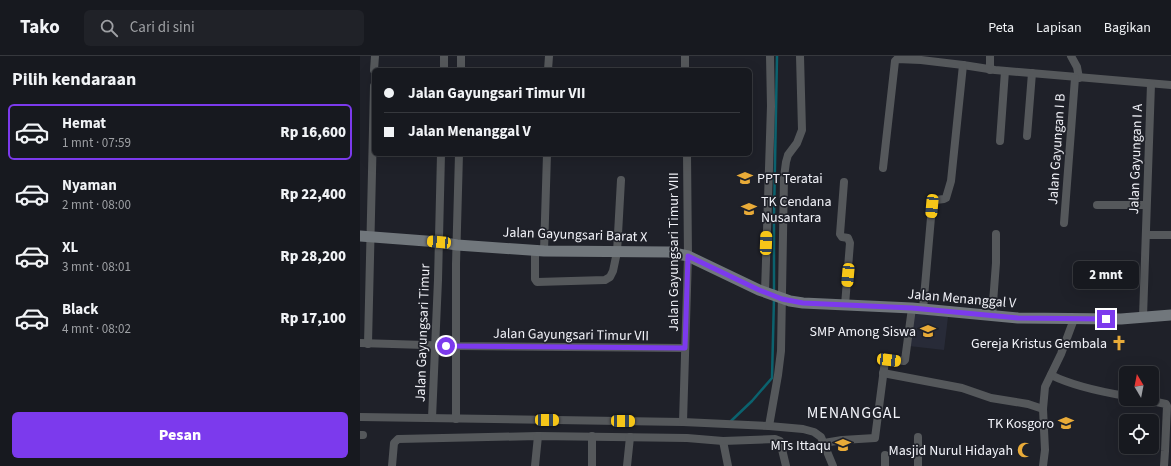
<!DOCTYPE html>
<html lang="id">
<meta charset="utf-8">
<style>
:root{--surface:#17191f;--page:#202228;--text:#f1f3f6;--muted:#9ea0a4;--line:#36383d;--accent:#7c3aed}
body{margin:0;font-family:"Source Sans 3",sans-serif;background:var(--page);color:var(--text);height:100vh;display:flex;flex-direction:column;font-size:15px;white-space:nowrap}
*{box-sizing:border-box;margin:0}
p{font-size:13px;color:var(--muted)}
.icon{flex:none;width:22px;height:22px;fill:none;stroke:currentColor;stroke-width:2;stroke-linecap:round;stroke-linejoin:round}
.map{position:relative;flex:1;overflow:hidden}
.side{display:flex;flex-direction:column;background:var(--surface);width:360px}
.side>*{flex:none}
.guide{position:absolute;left:12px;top:12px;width:380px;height:88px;border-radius:6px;box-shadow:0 4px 16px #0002,0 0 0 1px var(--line);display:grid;align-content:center;height:88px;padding:0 12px;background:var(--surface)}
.needle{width:26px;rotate:350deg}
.buttons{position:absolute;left:759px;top:310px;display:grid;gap:8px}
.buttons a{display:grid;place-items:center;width:40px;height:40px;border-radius:6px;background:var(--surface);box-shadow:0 4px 16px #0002,0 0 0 1px var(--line);font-size:20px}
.end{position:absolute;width:18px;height:18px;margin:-9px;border:5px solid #7c3aed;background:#fff;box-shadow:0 0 0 2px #fff}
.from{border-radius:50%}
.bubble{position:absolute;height:28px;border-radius:6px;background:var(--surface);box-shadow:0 4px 16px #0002,0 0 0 1px var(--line);font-size:13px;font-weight:800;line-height:28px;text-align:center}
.car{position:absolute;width:12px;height:24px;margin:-12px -6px;border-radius:5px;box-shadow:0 0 3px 1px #0007;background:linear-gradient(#f5c518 24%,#345 0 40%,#f5c518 0 76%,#345 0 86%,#f5c518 0)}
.guide b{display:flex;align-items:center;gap:14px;height:38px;font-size:15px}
.guide b+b{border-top:1px solid var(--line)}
.guide i{width:10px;height:10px;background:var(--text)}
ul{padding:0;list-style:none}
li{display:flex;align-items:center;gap:12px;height:56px;margin:0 8px 6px;padding:0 4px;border:2px solid transparent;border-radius:6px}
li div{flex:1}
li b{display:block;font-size:15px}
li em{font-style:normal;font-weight:800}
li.selected{border-color:var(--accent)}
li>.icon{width:36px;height:36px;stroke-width:1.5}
h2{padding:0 12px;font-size:18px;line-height:48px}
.action{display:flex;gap:8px;margin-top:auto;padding:8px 12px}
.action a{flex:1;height:46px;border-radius:6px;background:var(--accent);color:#fff;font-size:16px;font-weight:800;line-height:46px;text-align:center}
header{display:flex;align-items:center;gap:24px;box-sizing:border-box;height:56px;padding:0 20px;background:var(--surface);border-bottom:1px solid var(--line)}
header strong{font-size:19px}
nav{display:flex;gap:22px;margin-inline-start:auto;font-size:14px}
.search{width:280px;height:36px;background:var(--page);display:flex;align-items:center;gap:10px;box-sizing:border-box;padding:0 14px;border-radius:6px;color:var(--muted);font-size:15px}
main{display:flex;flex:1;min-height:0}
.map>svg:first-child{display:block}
.built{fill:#282b38}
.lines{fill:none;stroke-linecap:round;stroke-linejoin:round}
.stream{stroke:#0b626e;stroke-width:2.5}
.street{stroke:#55585b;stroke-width:8}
.secondary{stroke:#71777c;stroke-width:11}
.route{stroke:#7c3aed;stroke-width:5}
.labels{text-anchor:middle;stroke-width:3.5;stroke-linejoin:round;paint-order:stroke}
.street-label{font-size:14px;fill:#f1f2f8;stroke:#1f2129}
.poi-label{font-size:14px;fill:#f1f2f8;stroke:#1f2129;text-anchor:end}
.quarter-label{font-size:16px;letter-spacing:1px;fill:#f1f2f8;stroke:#1f2129}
</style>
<header>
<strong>Tako</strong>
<div class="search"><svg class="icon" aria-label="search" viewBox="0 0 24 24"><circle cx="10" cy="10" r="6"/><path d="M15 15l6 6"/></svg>Cari di sini</div>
<nav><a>Peta</a><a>Lapisan</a><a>Bagikan</a></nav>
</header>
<main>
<section class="side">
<h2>Pilih kendaraan</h2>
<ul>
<li class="selected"><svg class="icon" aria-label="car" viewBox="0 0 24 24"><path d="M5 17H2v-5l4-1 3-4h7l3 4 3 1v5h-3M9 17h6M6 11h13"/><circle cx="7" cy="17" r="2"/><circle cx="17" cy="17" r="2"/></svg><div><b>Hemat</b><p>1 mnt · 07:59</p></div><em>Rp 16,600</em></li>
<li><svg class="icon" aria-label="car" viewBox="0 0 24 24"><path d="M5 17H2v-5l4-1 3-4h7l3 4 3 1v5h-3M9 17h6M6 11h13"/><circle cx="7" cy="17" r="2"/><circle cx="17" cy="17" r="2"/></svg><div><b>Nyaman</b><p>2 mnt · 08:00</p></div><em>Rp 22,400</em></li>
<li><svg class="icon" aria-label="car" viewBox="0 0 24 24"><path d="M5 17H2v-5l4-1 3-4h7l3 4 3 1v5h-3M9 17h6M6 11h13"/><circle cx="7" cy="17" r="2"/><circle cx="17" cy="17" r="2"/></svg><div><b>XL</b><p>3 mnt · 08:01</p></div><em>Rp 28,200</em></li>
<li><svg class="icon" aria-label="car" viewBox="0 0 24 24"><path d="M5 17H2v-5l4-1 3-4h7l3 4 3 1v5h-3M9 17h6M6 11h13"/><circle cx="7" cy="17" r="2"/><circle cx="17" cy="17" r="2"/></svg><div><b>Black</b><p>4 mnt · 08:02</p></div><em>Rp 17,100</em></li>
</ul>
<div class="action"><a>Pesan</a></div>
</section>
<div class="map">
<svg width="811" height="410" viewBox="0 0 811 410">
<rect width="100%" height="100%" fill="#1f2129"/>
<polygon class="built" points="553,257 588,261 584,294 549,290"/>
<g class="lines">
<g class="stream">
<polyline points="414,235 414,161 417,0"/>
<polyline points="371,365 392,345 412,322 414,242"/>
</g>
<g class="street">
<polyline points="325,0 325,14"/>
<polyline points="711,0 717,11 719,22"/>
<polyline points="14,14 15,0"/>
<polyline points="84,14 84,0"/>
<polyline points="101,14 101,0"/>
<polyline points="188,14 189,0"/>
<polyline points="630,14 630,0"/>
<polyline points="667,80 672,17"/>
<polyline points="640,85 645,15"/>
<polyline points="523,112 535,5 537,3 561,4 603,9 635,14 811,29"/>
<polyline points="484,126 480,178 482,181 488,182 490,187 485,249"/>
<polyline points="737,149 786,149"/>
<polyline points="704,167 715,22"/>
<polyline points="786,179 811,179"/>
<polyline points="175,194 175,223 177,226 245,224 250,221 253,215 257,196 261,124"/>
<polyline points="184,195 187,98"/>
<polyline points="405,236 411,50 410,0"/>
<polyline points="563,253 572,150 576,144 584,143 586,142 591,125 603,9"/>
<polyline points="632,260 636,207 636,178"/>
<polyline points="783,261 791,28"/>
<polyline points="0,287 97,290 325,292"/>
<polyline points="8,288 14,30"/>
<polyline points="523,317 602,332 631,342 668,348 683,353"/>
<path d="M691,319C713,330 742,336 766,340"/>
<polyline points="782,343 806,348 807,350 805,395 804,410"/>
<polyline points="0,361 323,366 409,370 443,373 454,376 461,381 473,410"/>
<polyline points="72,362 78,224 81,98"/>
<polyline points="96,363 96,208 99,98"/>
<polyline points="323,366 328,200 327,98"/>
<polyline points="409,370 418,319 421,295 424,121 426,106 428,99 437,87 442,74 440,0"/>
<polyline points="0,379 3,379"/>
<polyline points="558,381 558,410"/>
<polyline points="363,385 368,410"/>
<polyline points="464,387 482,384 515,382 525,305 529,303 544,305 545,304 552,252"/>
<polyline points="525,399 525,410"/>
<polyline points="32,410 34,387 38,383 178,380 327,382 363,385 415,383 420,385 426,410"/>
<polyline points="175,410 178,380"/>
<polyline points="232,410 232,380"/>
<polyline points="267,410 270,381"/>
<polyline points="683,410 685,394 683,353 685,331 701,298 714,263"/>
</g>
<polyline class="secondary" points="0,180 79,186 97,189 184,195 309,196 328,200 399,234 430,245 443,247 552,252 658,262 761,263 811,259"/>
</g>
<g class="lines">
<polyline class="route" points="86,290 325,292 328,200 399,234 422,243 443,247 552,252 658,262 746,263"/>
</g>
<defs>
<symbol id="school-bare" viewBox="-9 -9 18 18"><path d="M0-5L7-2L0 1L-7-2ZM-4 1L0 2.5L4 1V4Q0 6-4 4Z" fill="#e9ab38" stroke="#1f2129" stroke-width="2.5" paint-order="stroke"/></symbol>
<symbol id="church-bare" viewBox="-9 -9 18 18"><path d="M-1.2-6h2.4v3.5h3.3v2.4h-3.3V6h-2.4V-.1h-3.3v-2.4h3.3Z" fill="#e9ab38" stroke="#1f2129" stroke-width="2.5" paint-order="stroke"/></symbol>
<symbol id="mosque-bare" viewBox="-9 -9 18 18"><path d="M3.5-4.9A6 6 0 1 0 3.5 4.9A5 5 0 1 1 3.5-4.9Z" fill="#e9ab38" stroke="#1f2129" stroke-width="2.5" paint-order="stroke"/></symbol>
</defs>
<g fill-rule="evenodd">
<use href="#school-bare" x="374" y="111" width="22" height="22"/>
<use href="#school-bare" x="378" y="142" width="22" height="22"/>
<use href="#school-bare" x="557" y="264" width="22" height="22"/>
<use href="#church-bare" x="748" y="276" width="22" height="22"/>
<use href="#school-bare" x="695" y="356" width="22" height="22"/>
<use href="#school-bare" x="472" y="378" width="22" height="22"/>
<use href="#mosque-bare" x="654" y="383" width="22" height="22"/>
</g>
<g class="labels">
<g class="street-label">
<text transform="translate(696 93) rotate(-86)" y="5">Jalan Gayungan I B</text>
<text transform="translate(775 103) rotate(-88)" y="5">Jalan Gayungan I A</text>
<text transform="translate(215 178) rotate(2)" y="5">Jalan Gayungsari Barat X</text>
<text transform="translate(313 196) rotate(-90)" y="5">Jalan Gayungsari Timur VIII</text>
<text transform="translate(602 242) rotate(5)" y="5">Jalan Menanggal V</text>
<text transform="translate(62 277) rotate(-88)" y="5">Jalan Gayungsari Timur</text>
<text transform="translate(211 278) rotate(1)" y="5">Jalan Gayungsari Timur VII</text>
</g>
<g class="poi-label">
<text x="397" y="127" text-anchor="start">PPT Teratai</text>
<text x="401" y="150" text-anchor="start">TK Cendana<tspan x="401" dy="16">Nusantara</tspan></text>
<text x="556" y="280">SMP Among Siswa</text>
<text x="747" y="292">Gereja Kristus Gembala</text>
<text x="694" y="372">TK Kosgoro</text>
<text x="471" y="394">MTs Ittaqu</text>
<text x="653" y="399">Masjid Nurul Hidayah</text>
</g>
<g class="quarter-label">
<text x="494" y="362">MENANGGAL</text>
</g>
</g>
</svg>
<div class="buttons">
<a><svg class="needle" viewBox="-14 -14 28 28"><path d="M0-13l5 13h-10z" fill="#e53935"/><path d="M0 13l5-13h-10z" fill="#9ea0a4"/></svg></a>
<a><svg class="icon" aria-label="locate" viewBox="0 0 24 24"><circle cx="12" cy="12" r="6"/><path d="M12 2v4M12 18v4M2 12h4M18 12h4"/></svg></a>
</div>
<i class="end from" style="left:86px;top:290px"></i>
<i class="end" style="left:746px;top:263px"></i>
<div class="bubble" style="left:713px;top:205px;width:66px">2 mnt</div>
<i class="car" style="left:572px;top:150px;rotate:185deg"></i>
<i class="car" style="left:79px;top:186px;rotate:275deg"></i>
<i class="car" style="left:406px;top:187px;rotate:2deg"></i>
<i class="car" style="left:488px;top:219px;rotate:185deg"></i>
<i class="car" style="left:529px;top:304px;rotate:97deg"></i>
<i class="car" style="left:187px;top:364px;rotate:91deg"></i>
<i class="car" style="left:263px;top:365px;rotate:91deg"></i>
<div class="guide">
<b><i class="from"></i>Jalan Gayungsari Timur VII</b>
<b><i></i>Jalan Menanggal V</b>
</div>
</div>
</main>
